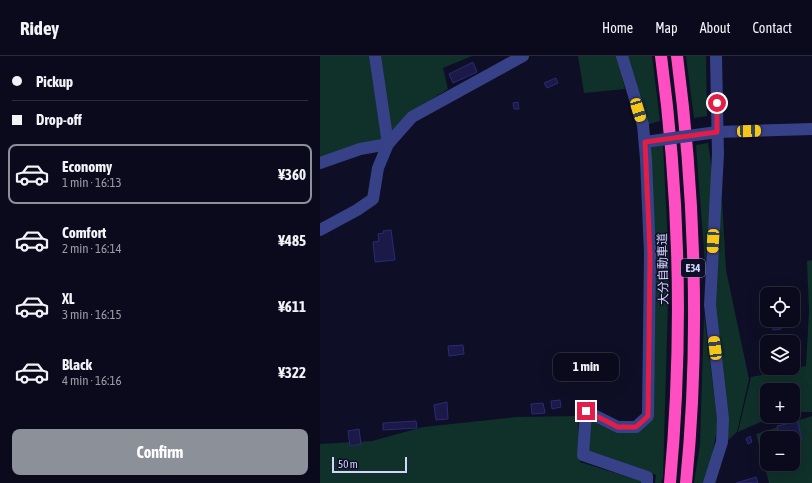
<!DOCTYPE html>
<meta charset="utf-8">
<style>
:root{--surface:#0a0a1c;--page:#181829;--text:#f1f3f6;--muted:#999aa3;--line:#2a2b3b;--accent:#8c9099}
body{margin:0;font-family:"Asap Condensed","Noto Sans JP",sans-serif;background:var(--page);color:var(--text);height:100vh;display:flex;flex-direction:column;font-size:15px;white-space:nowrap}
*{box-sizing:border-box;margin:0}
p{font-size:13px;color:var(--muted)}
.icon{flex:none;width:22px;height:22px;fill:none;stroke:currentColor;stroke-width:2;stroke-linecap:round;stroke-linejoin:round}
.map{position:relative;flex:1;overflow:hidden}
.details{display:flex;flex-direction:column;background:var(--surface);width:320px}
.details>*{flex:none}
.top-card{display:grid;align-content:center;height:88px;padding:0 12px;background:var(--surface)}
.controls{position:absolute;left:440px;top:231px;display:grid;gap:8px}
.controls a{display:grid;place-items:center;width:40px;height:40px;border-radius:8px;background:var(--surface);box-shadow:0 4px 16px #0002,0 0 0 1px var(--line);font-size:20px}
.scale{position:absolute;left:12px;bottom:10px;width:75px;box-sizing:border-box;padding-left:4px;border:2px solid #d3d5ff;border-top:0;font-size:11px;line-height:14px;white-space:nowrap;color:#d3d5ff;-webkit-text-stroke:3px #0e0e26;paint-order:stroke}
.end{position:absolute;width:18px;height:18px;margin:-9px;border:5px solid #e11d48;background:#fff;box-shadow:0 0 0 2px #fff}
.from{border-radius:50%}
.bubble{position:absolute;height:28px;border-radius:8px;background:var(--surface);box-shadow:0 4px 16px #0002,0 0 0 1px var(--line);font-size:13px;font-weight:700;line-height:28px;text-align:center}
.car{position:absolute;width:12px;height:24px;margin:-12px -6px;border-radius:5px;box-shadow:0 0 3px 1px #0007;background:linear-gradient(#f5c518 24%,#345 0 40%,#f5c518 0 76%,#345 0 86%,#f5c518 0)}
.top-card b{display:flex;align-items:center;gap:14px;height:38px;font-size:15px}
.top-card b+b{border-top:1px solid var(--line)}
.top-card i{width:10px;height:10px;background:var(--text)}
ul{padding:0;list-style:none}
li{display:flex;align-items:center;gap:12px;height:60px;margin:0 8px 6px;padding:0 4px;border:2px solid transparent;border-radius:8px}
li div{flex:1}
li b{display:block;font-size:15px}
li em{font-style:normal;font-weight:700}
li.current{border-color:var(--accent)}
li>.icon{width:36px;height:36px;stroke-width:1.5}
.action{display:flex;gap:8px;margin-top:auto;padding:8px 12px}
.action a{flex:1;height:46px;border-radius:8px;background:var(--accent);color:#fff;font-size:16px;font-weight:700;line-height:46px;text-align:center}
header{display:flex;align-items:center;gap:24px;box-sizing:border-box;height:56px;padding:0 20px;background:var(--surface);border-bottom:1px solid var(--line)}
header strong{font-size:19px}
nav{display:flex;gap:22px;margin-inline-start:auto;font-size:14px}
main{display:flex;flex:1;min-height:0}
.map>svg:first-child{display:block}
.green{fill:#10302a;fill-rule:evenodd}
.building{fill:#1a1948;stroke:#2c2a75}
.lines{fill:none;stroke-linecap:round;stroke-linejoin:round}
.minor{stroke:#374187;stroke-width:12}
.highway{stroke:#ff4ec1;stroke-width:12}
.minor-bridge{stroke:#374187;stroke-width:12}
.route{stroke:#e11d48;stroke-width:5}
.labels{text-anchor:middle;stroke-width:3;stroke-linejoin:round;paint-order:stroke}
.shield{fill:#0e0e26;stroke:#9899be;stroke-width:1}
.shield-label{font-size:11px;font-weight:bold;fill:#d3d5ff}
.street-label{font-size:12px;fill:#d3d5ff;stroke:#0e0e26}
</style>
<header>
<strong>Ridey</strong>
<nav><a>Home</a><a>Map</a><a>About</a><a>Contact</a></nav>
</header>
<main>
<section class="details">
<div class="top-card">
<b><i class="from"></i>Pickup</b>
<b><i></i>Drop-off</b>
</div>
<ul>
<li class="current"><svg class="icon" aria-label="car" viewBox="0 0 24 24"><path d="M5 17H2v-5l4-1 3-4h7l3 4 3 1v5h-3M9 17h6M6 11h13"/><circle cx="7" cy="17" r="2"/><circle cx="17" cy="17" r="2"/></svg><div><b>Economy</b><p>1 min · 16:13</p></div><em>¥360</em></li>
<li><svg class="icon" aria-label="car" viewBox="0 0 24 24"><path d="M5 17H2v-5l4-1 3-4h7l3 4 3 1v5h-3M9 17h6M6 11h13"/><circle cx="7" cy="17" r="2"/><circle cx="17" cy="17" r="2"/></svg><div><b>Comfort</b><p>2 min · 16:14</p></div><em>¥485</em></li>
<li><svg class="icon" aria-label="car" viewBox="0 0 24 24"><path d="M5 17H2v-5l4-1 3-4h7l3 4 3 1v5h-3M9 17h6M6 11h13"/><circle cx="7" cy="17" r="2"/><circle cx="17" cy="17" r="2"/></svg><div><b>XL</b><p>3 min · 16:15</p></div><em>¥611</em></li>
<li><svg class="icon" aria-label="car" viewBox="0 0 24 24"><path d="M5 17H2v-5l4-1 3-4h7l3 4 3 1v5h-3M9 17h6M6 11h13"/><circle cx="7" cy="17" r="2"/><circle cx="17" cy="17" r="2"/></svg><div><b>Black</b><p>4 min · 16:16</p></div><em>¥322</em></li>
</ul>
<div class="action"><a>Confirm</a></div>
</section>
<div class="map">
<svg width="492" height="427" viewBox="0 0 492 427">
<rect width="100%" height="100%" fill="#0e0e26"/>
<g class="green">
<polygon points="0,0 49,0 62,85 30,90 6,102 0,101"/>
<polygon points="60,0 152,0 123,12 128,33 88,58 70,79"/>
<polygon points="258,0 297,0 305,33 264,37"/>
<polygon points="306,0 332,0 340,65 326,69"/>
<polygon points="366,0 386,0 387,60 374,62"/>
<polygon points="388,87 393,121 385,208 376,89"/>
<polygon points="343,89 349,210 343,421 341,427 335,427 336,419 267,398 270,363 297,373 331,362 330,90"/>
<polygon points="402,144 406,214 429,323 417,376 406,386 393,262 400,148"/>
<polygon points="492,204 492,356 473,356 473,334 447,334 447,360 454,360 418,376 431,321 486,310 489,255 487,205"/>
<polygon points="384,259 398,369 392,399 383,427 374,427 380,388"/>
<polygon points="258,360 260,406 321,425 321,427 0,427 0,388 52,385 103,371 196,361"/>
<path d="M492,360V427H449L436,378ZM447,382H473V408H447Z"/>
</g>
<g class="building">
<polygon points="153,6 157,16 133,27 129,18"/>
<polygon points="236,22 238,27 227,32 224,27"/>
<polygon points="198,46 199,53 194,53 193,47"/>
<polygon points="71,174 75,204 55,206 53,186 59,185 58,178 64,177 63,175"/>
<polygon points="453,264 461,264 461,273 453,274"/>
<polygon points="143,289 144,298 129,300 128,290"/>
<polygon points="240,344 241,351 232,353 231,345"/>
<polygon points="127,346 128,363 116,364 114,349"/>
<polygon points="223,347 225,357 212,358 211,348"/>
<polygon points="460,360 469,360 470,365 477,363 482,383 473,385 473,382 460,382 457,370 466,368 465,364 461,365"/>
<polygon points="96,365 97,372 63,374 63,367"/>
<polygon points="39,373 41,388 30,390 28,375"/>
<polygon points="430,380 432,386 428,388 426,383"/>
<polygon points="436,421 438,427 416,427"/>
</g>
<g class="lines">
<g class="minor">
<polyline points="55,0 68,88"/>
<polyline points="302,0 323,69 326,103 330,198 328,360 316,371 298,371 266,355 263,399 327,421 327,427"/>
<polyline points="397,76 492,73"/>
<polyline points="0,107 40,93 68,88"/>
<polyline points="0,174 37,154 53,143 58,112 68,88 92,61 203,0"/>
<polyline points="389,427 402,386 403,363 390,249 398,98 396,0"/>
</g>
<g class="highway">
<path d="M341,0C360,142 363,285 350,427"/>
<path d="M357,0C375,138 380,288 366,427"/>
</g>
<polyline class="minor-bridge" points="325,86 397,76"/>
</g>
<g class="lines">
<polyline class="route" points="266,355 298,371 316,371 328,360 330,198 325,86 397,76 397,47"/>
</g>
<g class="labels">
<rect class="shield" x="361" y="203" width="24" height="18" rx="3"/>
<g class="shield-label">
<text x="373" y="216">E34</text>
</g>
<g class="street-label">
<text transform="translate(343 213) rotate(-91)" y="4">大分自動車道</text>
</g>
</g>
</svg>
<div class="controls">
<a><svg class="icon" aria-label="locate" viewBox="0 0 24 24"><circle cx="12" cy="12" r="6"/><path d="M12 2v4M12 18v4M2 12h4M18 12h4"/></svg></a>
<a><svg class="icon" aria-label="layers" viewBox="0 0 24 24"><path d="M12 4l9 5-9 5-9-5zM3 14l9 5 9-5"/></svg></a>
<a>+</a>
<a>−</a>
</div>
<div class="scale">50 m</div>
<i class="end from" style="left:397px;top:47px"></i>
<i class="end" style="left:266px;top:355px"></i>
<div class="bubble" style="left:233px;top:297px;width:66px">1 min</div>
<i class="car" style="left:318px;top:54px;rotate:163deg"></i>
<i class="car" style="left:429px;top:75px;rotate:88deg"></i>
<i class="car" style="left:393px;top:185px;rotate:183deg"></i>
<i class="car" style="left:395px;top:292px;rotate:353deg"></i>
</div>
</main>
